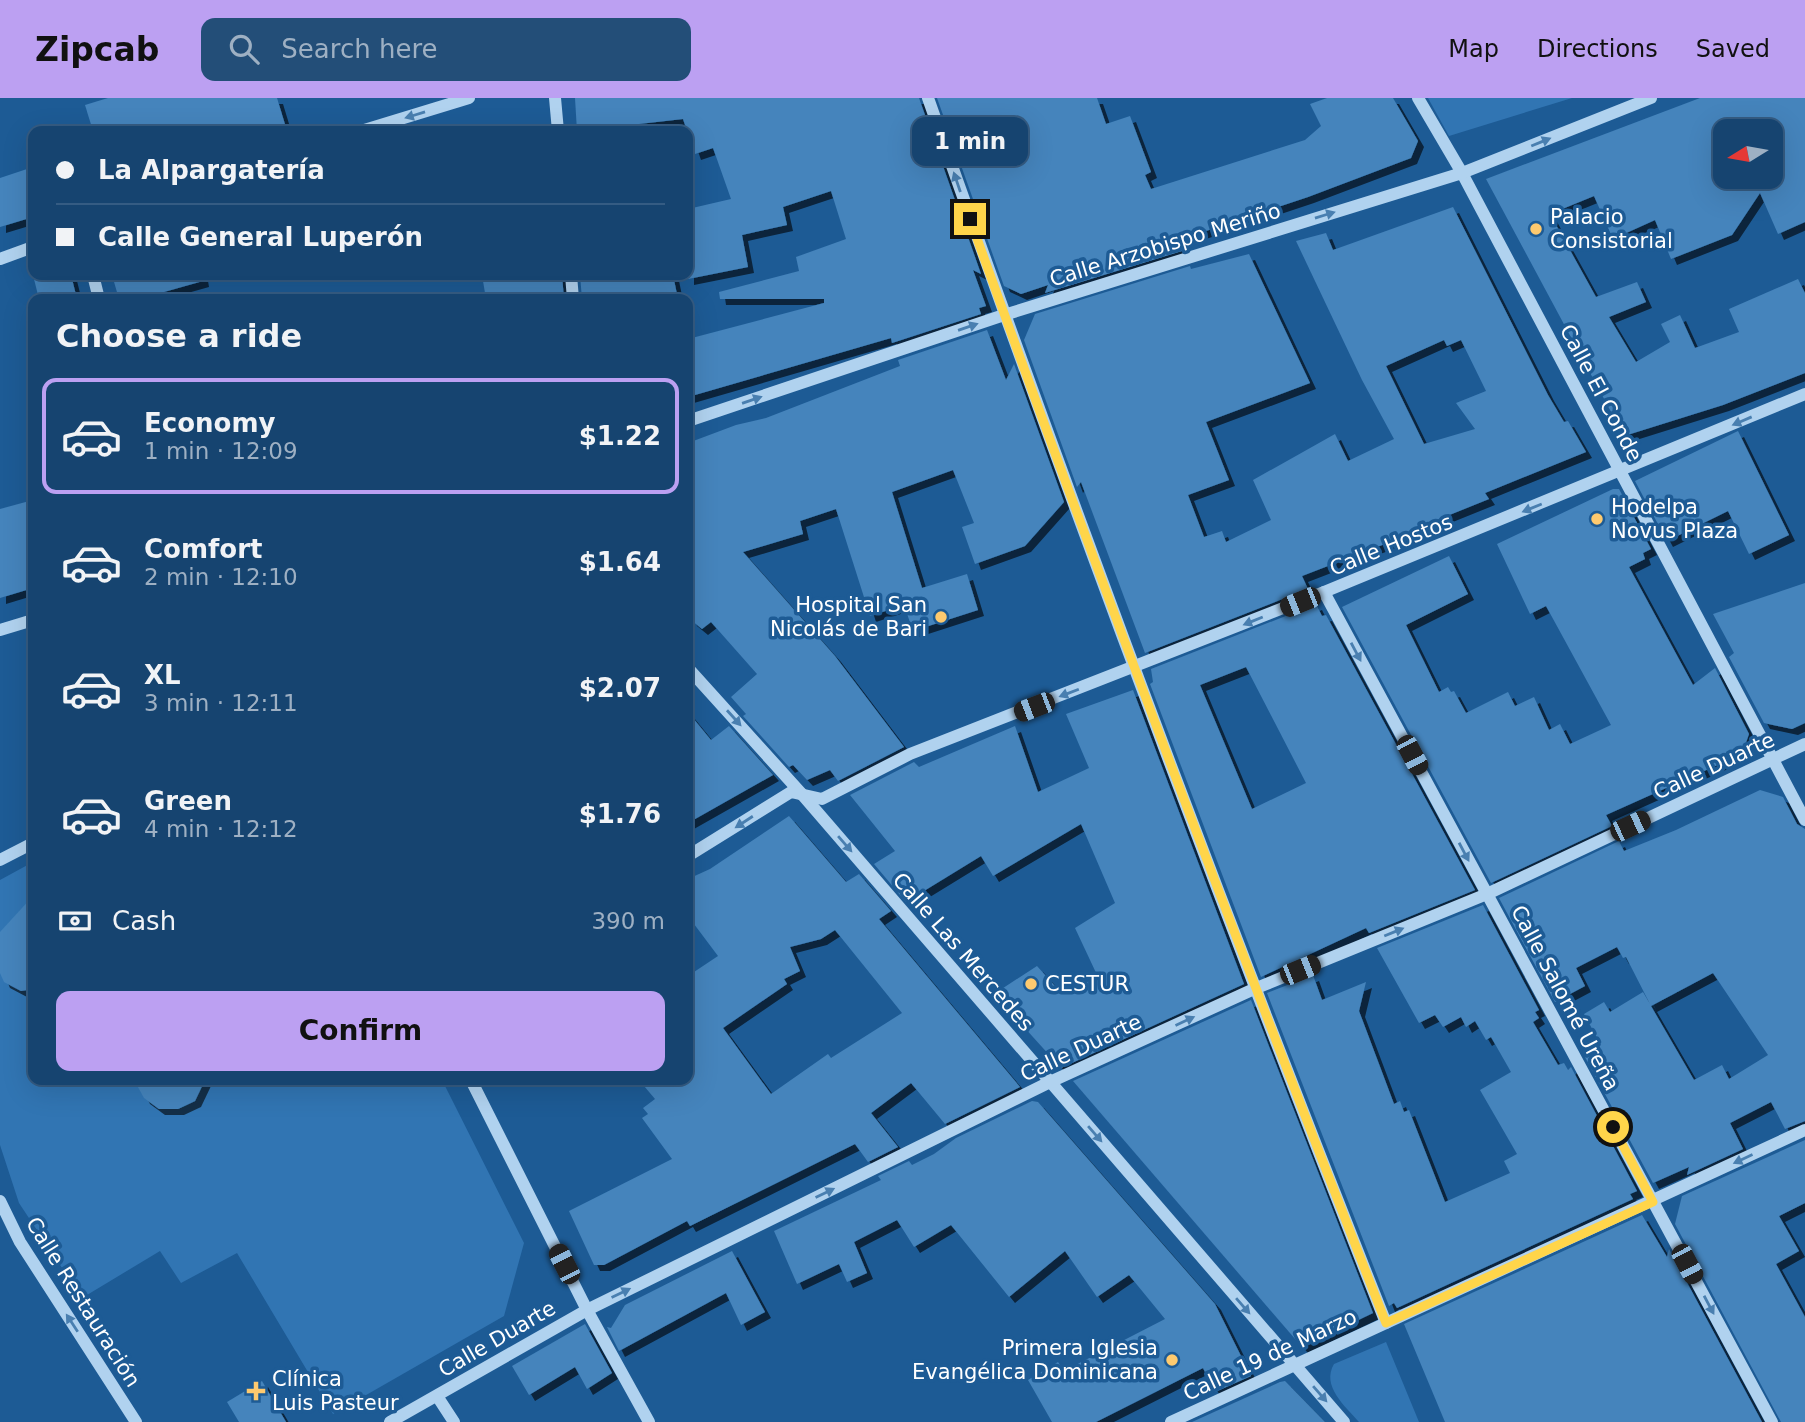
<!DOCTYPE html>
<meta charset="utf-8">
<style>
:root{--surface:#164470;--page:#234e78;--text:#f1f3f6;--muted:#9eb0c3;--line:#355c83;--accent:#bca0f2}
body{margin:0;font-family:"DejaVu Sans",sans-serif;background:var(--page);color:var(--text);height:100vh;display:flex;flex-direction:column;font-size:26px;white-space:nowrap}
*{box-sizing:border-box;margin:0}
p{font-size:23px;color:var(--muted)}
.icon{flex:none;width:38px;height:38px;fill:none;stroke:currentColor;stroke-width:2;stroke-linecap:round;stroke-linejoin:round}
.map{position:relative;flex:1;overflow:hidden}
.panel{position:absolute;left:28px;top:196px;width:665px;height:791px;display:flex;flex-direction:column;background:var(--surface);border-radius:14px;box-shadow:0 7px 28px #0002,0 0 0 2px var(--line)}
.panel>*{flex:none}
.hud{position:absolute;left:28px;top:28px;width:665px;height:154px;border-radius:14px;box-shadow:0 7px 28px #0002,0 0 0 2px var(--line);display:grid;align-content:center;height:154px;padding:0 28px;background:var(--surface)}
.needle{width:46px;rotate:259deg}
.fabs{position:absolute;left:1713px;top:21px;display:grid;gap:14px}
.fabs a{display:grid;place-items:center;width:70px;height:70px;border-radius:14px;background:var(--surface);box-shadow:0 7px 28px #0002,0 0 0 2px var(--line);font-size:35px}
.end{position:absolute;width:32px;height:32px;margin:-16px;border:9px solid #ffd54a;background:#111;box-shadow:0 0 0 4px #111}
.from{border-radius:50%}
.bubble{position:absolute;height:49px;border-radius:14px;background:var(--surface);box-shadow:0 7px 28px #0002,0 0 0 2px var(--line);font-size:23px;font-weight:700;line-height:49px;text-align:center}
.car{position:absolute;width:21px;height:42px;margin:-21px -10px;border-radius:9px;box-shadow:0 0 5px 2px #0007;background:linear-gradient(#222 24%,#8ab4d8 0 40%,#222 0 76%,#8ab4d8 0 86%,#222 0)}
.hud b{display:flex;align-items:center;gap:24px;height:66px;font-size:26px}
.hud b+b{border-top:2px solid var(--line)}
.hud i{width:18px;height:18px;background:var(--text)}
ul{padding:0;list-style:none}
li{display:flex;align-items:center;gap:21px;height:116px;margin:0 14px 10px;padding:0 14px;border:4px solid transparent;border-radius:14px}
li div{flex:1}
li b{display:block;font-size:26px}
li em{font-style:normal;font-weight:700}
li.on{border-color:var(--accent)}
li>.icon{width:63px;height:63px;stroke-width:1.5}
h2{padding:0 28px;font-size:32px;line-height:84px}
.pay{display:flex;align-items:center;gap:18px;height:77px;padding:0 28px;font-size:26px}
.pay p{margin-inline-start:auto}
.cta{display:flex;gap:14px;margin-top:auto;padding:14px 28px}
.cta a{flex:1;height:80px;border-radius:14px;background:var(--accent);color:#111;font-size:28px;font-weight:700;line-height:80px;text-align:center}
header{display:flex;align-items:center;gap:42px;box-sizing:border-box;height:98px;padding:0 35px;background:var(--accent);color:#111}
header strong{font-size:33px}
nav{display:flex;gap:38px;margin-inline-start:auto;font-size:24px}
.search{width:490px;height:63px;background:var(--page);display:flex;align-items:center;gap:18px;box-sizing:border-box;padding:0 24px;border-radius:14px;color:var(--muted);font-size:26px}
.map>svg:first-child{display:block}
.green{fill:#3175b3}
.building{fill:#4584bc;fill-rule:evenodd;filter:url(#shadow)}
.lines{fill:none;stroke-linecap:round;stroke-linejoin:round}
.minor{stroke:#b0d2ef;stroke-width:12}
.oneway{fill:#497fb0}
.route{stroke:#ffd54a;stroke-width:9}
.poi-dot{fill:#feca6f;stroke:#1d5b95;stroke-width:2.5}
.labels{text-anchor:middle;stroke-width:7;stroke-linejoin:round;paint-order:stroke}
.poi-label{font-size:21px;fill:#fff;stroke:#1d5b95;text-anchor:start}
.street-label{font-size:21px;fill:#fff;stroke:#1d5b95}
</style>
<header>
<strong>Zipcab</strong>
<div class="search"><svg class="icon" aria-label="search" viewBox="0 0 24 24"><circle cx="10" cy="10" r="6"/><path d="M15 15l6 6"/></svg>Search here</div>
<nav><a>Map</a><a>Directions</a><a>Saved</a></nav>
</header>
<div class="map">
<svg width="1805" height="1324" viewBox="0 0 1805 1324">
<defs>
<filter id="shadow"><feDropShadow dx="6" dy="6" stdDeviation="0" flood-color="#0009"/></filter>
</defs>
<rect width="100%" height="100%" fill="#1d5b95"/>
<g class="green">
<polygon points="1428,0 1572,0 1449,38"/>
<polygon points="33,764 33,982 442,982 524,1145 504,1218 333,1316 237,1155 181,1185 160,1153 82,1200 19,1105 0,1047 0,782"/>
<path d="M1386,1244L1419,1324H1359C1345,1308 1321,1288 1334,1266Z"/>
</g>
<g class="building">
<polygon points="108,0 277,0 287,33 93,33 85,7"/>
<polygon points="575,0 919,0 981,176 973,172 986,208 979,210 981,216 892,245 891,240 688,299 688,241 824,205 824,201 720,201 719,194 799,173 796,159 846,141 831,93 783,109 787,127 742,137 748,169 688,181 688,111 731,101 713,50 695,56 683,21 630,27 631,33 577,33"/>
<polygon points="937,0 1097,0 1106,26 1130,18 1151,74 1145,77 1151,91 1305,42 1321,28 1310,6 1327,0 1393,0 1418,43 1411,60 1308,99 1182,141 1185,152 1045,195 1048,187 1021,196 1004,188"/>
<path d="M1700,0H1805V124L1778,136L1760,95L1732,137L1671,161L1655,122L1613,141L1594,98L1550,116L1596,199L1637,184L1646,204L1609,219L1636,264L1670,244L1661,226L1680,217L1695,250L1739,234L1729,211L1798,181L1805,195V275L1723,307L1624,338L1486,81ZM1726,33H1771V79H1726Z"/>
<polygon points="33,69 33,119 0,129 0,80"/>
<path d="M1453,109L1548,297L1564,324L1568,323L1586,354L1485,395L1489,401L1432,424L1434,427L1302,478L1308,491L1145,555L1081,384L1077,389L1024,242L1035,216L1190,168L1191,171L1249,156L1310,285L1206,324L1229,382L1188,397L1204,439L1222,433L1226,444L1271,422L1253,382L1335,336L1348,363L1394,341L1362,282L1296,143L1326,135L1333,152ZM1444,242L1447,248L1461,242L1486,293L1456,305L1475,331L1424,346L1386,268Z"/>
<polygon points="33,177 71,177 77,201 39,201"/>
<polygon points="112,177 202,177 203,183 164,194 166,201 119,201"/>
<polygon points="482,177 562,177 564,201 486,201"/>
<polygon points="580,177 673,177 678,201 582,201"/>
<polygon points="987,232 1006,282 1014,266 1064,404 1025,448 975,466 962,429 974,425 953,372 892,394 922,490 967,476 978,512 913,533 904,507 870,518 836,411 800,423 803,436 743,454 835,558 904,649 838,683 830,672 807,682 793,667 789,669 743,618 746,616 731,599 757,576 711,524 702,531 691,522 688,511 688,345 736,327 766,320 900,268 898,262"/>
<polygon points="1738,333 1789,437 1749,456 1728,413 1667,443 1635,383"/>
<polygon points="1613,391 1619,391 1651,451 1643,455 1645,461 1629,469 1693,587 1715,570 1749,636 1742,656 1606,717 1612,728 1491,785 1342,509 1449,458 1468,496 1406,527 1439,594 1448,589 1451,594 1454,593 1466,615 1508,594 1515,608 1534,599 1549,632 1560,626 1570,646 1611,627 1546,508 1530,516 1497,446"/>
<polygon points="33,402 33,490 0,500 0,411"/>
<polygon points="1805,485 1805,625 1792,631 1764,625 1729,559 1734,555 1713,516"/>
<path d="M1316,506L1322,518L1326,517L1475,792L1369,835L1366,830L1261,879L1150,586L1153,584L1151,571ZM1246,569L1306,685L1252,711L1200,587Z"/>
<polygon points="1133,592 1244,886 1061,970 994,896 1037,868 1062,896 1098,879 1075,830 1115,805 1081,726 993,778 981,758 906,804 874,766 895,753 850,697 914,664 919,669 1015,628 1038,694 1089,670 1066,616"/>
<polygon points="688,614 711,642 729,628 773,677 688,725"/>
<path d="M1760,692L1783,699L1797,726L1805,731V1023L1785,1031L1771,1004L1730,1025L1743,1051L1687,1077L1689,1069L1653,1085L1585,959L1601,947L1584,916L1604,904L1610,914L1643,894L1650,906L1626,859L1623,860L1617,849L1576,870L1585,888L1555,904L1499,800L1619,743L1624,753L1676,732ZM1713,875L1768,957L1729,981L1722,967L1694,982L1651,908Z"/>
<path d="M789,718L846,784L859,776L891,813L879,821L1020,989L945,1026L911,985L871,1015L898,1049L868,1064L855,1046L690,1128L687,1123L604,1167H594L569,1113L672,1061L642,1020L648,1016L643,1010L655,1001L639,982H688V878L718,858L688,818V781L710,771ZM835,832L902,915L831,960L828,956L771,996L723,930L787,886L784,881L800,873L790,849L821,841Z"/>
<polygon points="33,798 33,891 21,893 4,884 0,875 0,834"/>
<polygon points="1483,807 1539,912 1535,914 1539,920 1533,924 1558,967 1564,965 1568,972 1571,969 1637,1093 1630,1096 1633,1101 1397,1210 1394,1205 1389,1208 1267,895 1313,877 1322,902 1366,884 1359,913 1394,1006 1400,1003 1404,1014 1409,1012 1445,1104 1510,1075 1504,1063 1517,1056 1480,992 1511,974 1491,939 1486,942 1475,923 1466,929 1461,919 1443,929 1435,917 1419,925 1377,850"/>
<polygon points="1251,902 1373,1215 1302,1249 1073,983"/>
<polygon points="134,982 205,982 195,1003 178,1011 159,1011 144,1000"/>
<polygon points="1032,1003 1038,1004 1215,1206 1251,1278 1215,1294 1203,1270 1096,1324 1052,1324 1028,1282 1058,1264 1064,1273 1165,1221 1129,1177 1097,1199 1065,1153 1009,1199 951,1127 914,1149 897,1122 854,1144 867,1175 847,1184 839,1166 797,1186 774,1133 881,1082 878,1078 909,1063 912,1067 934,1056 956,1040"/>
<polygon points="1805,1042 1805,1105 1779,1118 1799,1153 1776,1166 1805,1219 1805,1324 1781,1324 1675,1126 1682,1098"/>
<polygon points="1642,1117 1667,1159 1669,1151 1762,1324 1445,1324 1404,1226"/>
<polygon points="732,1153 765,1214 741,1227 726,1195 619,1253 607,1229 611,1230 625,1207"/>
<polygon points="585,1226 612,1275 587,1291 575,1269 529,1297 512,1268"/>
<polygon points="262,1283 286,1324 239,1324 227,1304"/>
<polygon points="1285,1283 1325,1324 1192,1324 1280,1284"/>
</g>
<g class="lines">
<g class="minor">
<polyline points="555,0 558,33"/>
<path d="M928,0C1073,411 1225,819 1386,1225"/>
<polyline points="1418,0 1462,75 1805,722"/>
<polyline points="361,33 469,0"/>
<polyline points="0,161 33,149"/>
<polyline points="93,177 99,201"/>
<polyline points="571,177 573,201"/>
<polyline points="688,323 1004,217 1462,75 1651,0"/>
<polyline points="1324,494 1772,1324"/>
<polyline points="0,532 33,522"/>
<polyline points="688,570 800,694 1344,1324"/>
<polyline points="688,758 791,694 822,701 910,656 1324,494 1805,296"/>
<polyline points="0,762 33,745"/>
<polyline points="471,982 587,1212 649,1324"/>
<polyline points="0,1103 20,1144 136,1324"/>
<polyline points="437,1298 454,1324"/>
<polyline points="390,1324 587,1212 1050,984 1254,891 1487,796 1805,646"/>
<polyline points="1171,1324 1805,1032"/>
</g>
</g>
<defs><path id="oneway-solid" d="M-6-.8H1V-3.2L6.5 0L1 3.2V.8H-6Z" transform="scale(1.75)"/></defs>
<g class="oneway">
<use href="#oneway-solid" transform="translate(415 17) rotate(163)"/>
<use href="#oneway-solid" transform="translate(1541 44) rotate(-22)"/>
<use href="#oneway-solid" transform="translate(957 84) rotate(-109)"/>
<use href="#oneway-solid" transform="translate(1325 117) rotate(-17)"/>
<use href="#oneway-solid" transform="translate(968 229) rotate(-19)"/>
<use href="#oneway-solid" transform="translate(752 302) rotate(-19)"/>
<use href="#oneway-solid" transform="translate(1742 323) rotate(157)"/>
<use href="#oneway-solid" transform="translate(1532 410) rotate(158)"/>
<use href="#oneway-solid" transform="translate(1253 523) rotate(158)"/>
<use href="#oneway-solid" transform="translate(1356 554) rotate(62)"/>
<use href="#oneway-solid" transform="translate(1069 595) rotate(159)"/>
<use href="#oneway-solid" transform="translate(734 620) rotate(48)"/>
<use href="#oneway-solid" transform="translate(744 724) rotate(147)"/>
<use href="#oneway-solid" transform="translate(845 746) rotate(49)"/>
<use href="#oneway-solid" transform="translate(1464 754) rotate(62)"/>
<use href="#oneway-solid" transform="translate(1394 834) rotate(-22)"/>
<use href="#oneway-solid" transform="translate(1185 923) rotate(-25)"/>
<use href="#oneway-solid" transform="translate(1095 1036) rotate(49)"/>
<use href="#oneway-solid" transform="translate(1743 1061) rotate(155)"/>
<use href="#oneway-solid" transform="translate(825 1095) rotate(-26)"/>
<use href="#oneway-solid" transform="translate(621 1195) rotate(-26)"/>
<use href="#oneway-solid" transform="translate(1709 1207) rotate(62)"/>
<use href="#oneway-solid" transform="translate(1243 1208) rotate(49)"/>
<use href="#oneway-solid" transform="translate(72 1225) rotate(-123)"/>
<use href="#oneway-solid" transform="translate(1320 1296) rotate(49)"/>
</g>
<g class="lines">
<path class="route" d="M970,121C1103,491 1242,859 1386,1225L1653,1104L1613,1029"/>
</g>
<g class="poi-dot">
<circle cx="1536" cy="131" r="7"/>
<circle cx="1597" cy="421" r="7"/>
<circle cx="941" cy="519" r="7"/>
<circle cx="1031" cy="886" r="7"/>
<circle cx="1172" cy="1262" r="7"/>
<path d="M252.5 1282.5h7v7h7v7h-7v7h-7v-7h-7v-7h7z"/>
</g>
<g class="labels">
<g class="poi-label">
<text x="1550" y="126">Palacio<tspan x="1550" dy="24">Consistorial</tspan></text>
<text x="1611" y="416">Hodelpa<tspan x="1611" dy="24">Novus Plaza</tspan></text>
<text x="927" y="514" text-anchor="end">Hospital San<tspan x="927" dy="24">Nicolás de Bari</tspan></text>
<text x="1045" y="893">CESTUR</text>
<text x="1158" y="1257" text-anchor="end">Primera Iglesia<tspan x="1158" dy="24">Evangélica Dominicana</tspan></text>
<text x="272" y="1288">Clínica<tspan x="272" dy="24">Luis Pasteur</tspan></text>
</g>
<g class="street-label">
<text transform="translate(1165 147) rotate(-17)" y="7">Calle Arzobispo Meriño</text>
<text transform="translate(1601 295) rotate(62)" y="7">Calle El Conde</text>
<text transform="translate(1391 447) rotate(-22)" y="7">Calle Hostos</text>
<text transform="translate(1714 668) rotate(-25)" y="7">Calle Duarte</text>
<text transform="translate(963 854) rotate(49)" y="7">Calle Las Mercedes</text>
<text transform="translate(1565 900) rotate(62)" y="7">Calle Salomé Ureña</text>
<text transform="translate(1081 950) rotate(-25)" y="7">Calle Duarte</text>
<text transform="translate(83 1204) rotate(58)" y="7">Calle Restauración</text>
<text transform="translate(497 1241) rotate(-30)" y="7">Calle Duarte</text>
<text transform="translate(1270 1257) rotate(-25)" y="7">Calle 19 de Marzo</text>
</g>
</g>
</svg>
<div class="fabs">
<a><svg class="needle" viewBox="-14 -14 28 28"><path d="M0-13l5 13h-10z" fill="#e53935"/><path d="M0 13l5-13h-10z" fill="#9eb0c3"/></svg></a>
</div>
<i class="end from" style="left:1613px;top:1029px"></i>
<i class="end" style="left:970px;top:121px"></i>
<div class="bubble" style="left:912px;top:19px;width:116px">1 min</div>
<i class="car" style="left:1300px;top:504px;rotate:248deg"></i>
<i class="car" style="left:1034px;top:609px;rotate:249deg"></i>
<i class="car" style="left:1412px;top:657px;rotate:152deg"></i>
<i class="car" style="left:1630px;top:728px;rotate:65deg"></i>
<i class="car" style="left:1300px;top:872px;rotate:68deg"></i>
<i class="car" style="left:564px;top:1166px;rotate:333deg"></i>
<i class="car" style="left:1687px;top:1166px;rotate:152deg"></i>
<div class="hud">
<b><i class="from"></i>La Alpargatería</b>
<b><i></i>Calle General Luperón</b>
</div>
<section class="panel">
<h2>Choose a ride</h2>
<ul>
<li class="on"><svg class="icon" aria-label="car" viewBox="0 0 24 24"><path d="M5 17H2v-5l4-1 3-4h7l3 4 3 1v5h-3M9 17h6M6 11h13"/><circle cx="7" cy="17" r="2"/><circle cx="17" cy="17" r="2"/></svg><div><b>Economy</b><p>1 min · 12:09</p></div><em>$1.22</em></li>
<li><svg class="icon" aria-label="car" viewBox="0 0 24 24"><path d="M5 17H2v-5l4-1 3-4h7l3 4 3 1v5h-3M9 17h6M6 11h13"/><circle cx="7" cy="17" r="2"/><circle cx="17" cy="17" r="2"/></svg><div><b>Comfort</b><p>2 min · 12:10</p></div><em>$1.64</em></li>
<li><svg class="icon" aria-label="car" viewBox="0 0 24 24"><path d="M5 17H2v-5l4-1 3-4h7l3 4 3 1v5h-3M9 17h6M6 11h13"/><circle cx="7" cy="17" r="2"/><circle cx="17" cy="17" r="2"/></svg><div><b>XL</b><p>3 min · 12:11</p></div><em>$2.07</em></li>
<li><svg class="icon" aria-label="car" viewBox="0 0 24 24"><path d="M5 17H2v-5l4-1 3-4h7l3 4 3 1v5h-3M9 17h6M6 11h13"/><circle cx="7" cy="17" r="2"/><circle cx="17" cy="17" r="2"/></svg><div><b>Green</b><p>4 min · 12:12</p></div><em>$1.76</em></li>
</ul>
<div class="pay"><svg class="icon" aria-label="cash" viewBox="0 0 24 24"><path d="M3 7h18v10H3z"/><circle cx="12" cy="12" r="2"/></svg>Cash<p>390 m</p></div>
<div class="cta"><a>Confirm</a></div>
</section>
</div>
